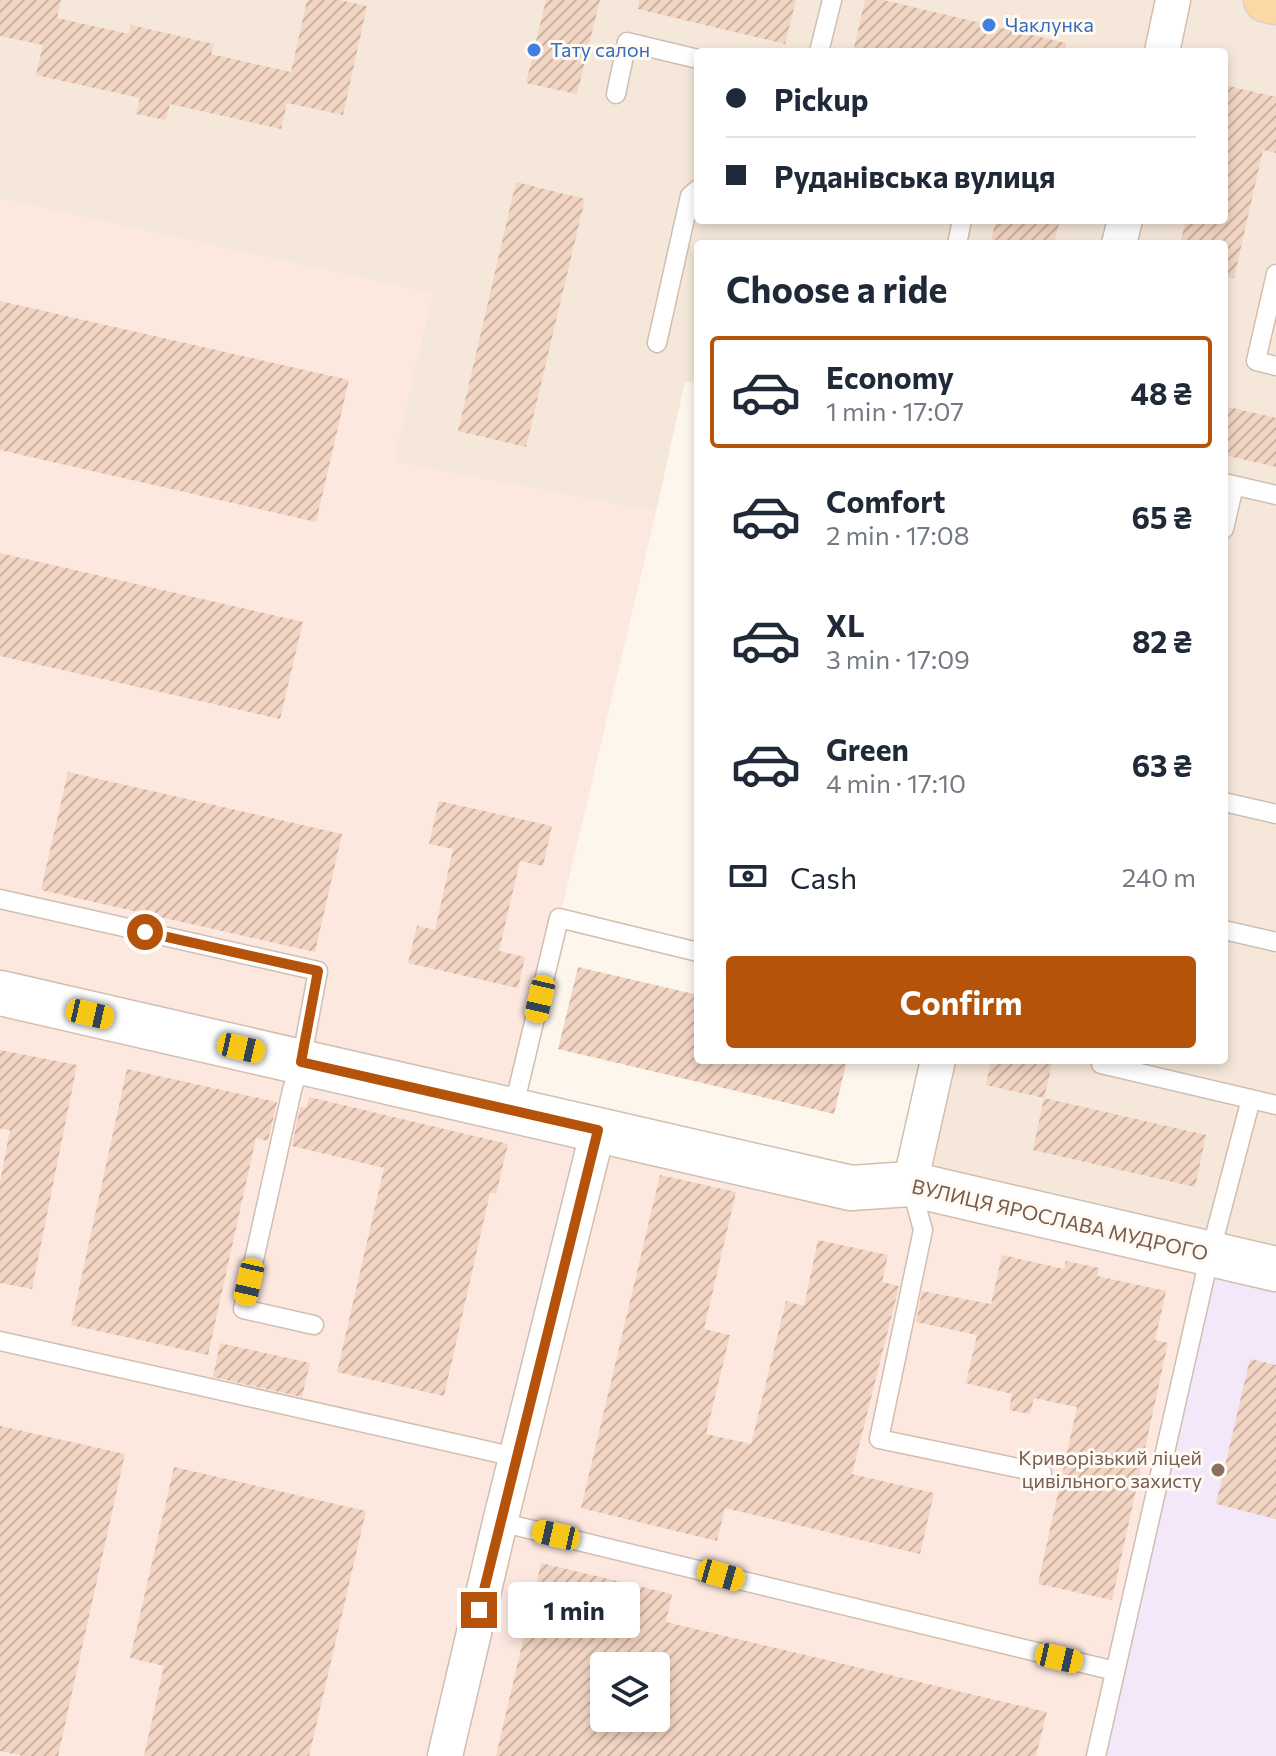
<!DOCTYPE html>
<meta charset="utf-8">
<style>
:root{--surface:#fff;--page:#f2f2f3;--text:#1f2937;--muted:#747a83;--line:#e0e1e3;--accent:#b45309}
body{margin:0;font-family:Commissioner,sans-serif;background:var(--page);color:var(--text);height:100vh;display:flex;flex-direction:column;font-size:30px;white-space:nowrap}
*{box-sizing:border-box;margin:0}
p{font-size:26px;color:var(--muted)}
.icon{flex:none;width:44px;height:44px;fill:none;stroke:currentColor;stroke-width:2;stroke-linecap:round;stroke-linejoin:round}
.map{position:relative;flex:1;overflow:hidden}
.sheet{position:absolute;left:694px;top:240px;width:534px;height:824px;display:flex;flex-direction:column;background:var(--surface);border-radius:8px;box-shadow:0 4px 12px #0003}
.sheet>*{flex:none}
.hud{position:absolute;left:694px;top:48px;width:534px;height:176px;border-radius:8px;box-shadow:0 4px 12px #0003;display:grid;align-content:center;height:176px;padding:0 32px;background:var(--surface)}
.tools{position:absolute;left:590px;top:1652px;display:grid;gap:16px}
.tools a{display:grid;place-items:center;width:80px;height:80px;border-radius:8px;background:var(--surface);box-shadow:0 4px 12px #0003;font-size:40px}
.end{position:absolute;width:36px;height:36px;margin:-18px;border:10px solid #b45309;background:#fff;box-shadow:0 0 0 4px #fff}
.from{border-radius:50%}
.bubble{position:absolute;height:56px;border-radius:8px;background:var(--surface);box-shadow:0 4px 12px #0003;font-size:26px;font-weight:700;line-height:56px;text-align:center}
.car{position:absolute;width:24px;height:48px;margin:-24px -12px;border-radius:10px;box-shadow:0 0 6px 2px #0007;background:linear-gradient(#f5c518 24%,#345 0 40%,#f5c518 0 76%,#345 0 86%,#f5c518 0)}
.hud b{display:flex;align-items:center;gap:28px;height:76px;font-size:30px}
.hud b+b{border-top:2px solid var(--line)}
.hud i{width:20px;height:20px;background:var(--text)}
ul{padding:0;list-style:none}
li{display:flex;align-items:center;gap:24px;height:112px;margin:0 16px 12px;padding:0 16px;border:4px solid transparent;border-radius:8px}
li div{flex:1}
li b{display:block;font-size:30px}
li em{font-style:normal;font-weight:700}
li.current{border-color:var(--accent)}
li>.icon{width:72px;height:72px;stroke-width:1.5}
h2{padding:0 32px;font-size:36px;line-height:96px}
.pay{display:flex;align-items:center;gap:20px;height:88px;padding:0 32px;font-size:30px}
.pay p{margin-inline-start:auto}
.primary-button{display:flex;gap:16px;margin-top:auto;padding:16px 32px}
.primary-button a{flex:1;height:92px;border-radius:8px;background:var(--accent);color:#fff;font-size:32px;font-weight:700;line-height:92px;text-align:center}
.map>svg:first-child{display:block}
.residential{fill:#f5e8da;fill-rule:evenodd}
.commercial{fill:#fde8e0;fill-rule:evenodd}
.education{fill:#f3e8fa}
.building{fill:url(#building-hatch);fill-rule:evenodd}
.lines{fill:none;stroke-linecap:round;stroke-linejoin:round}
.service-casing{stroke:#d1beb0;stroke-width:21}
.minor-casing{stroke:#d1beb0;stroke-width:37}
.tertiary-casing{stroke:#d1beb0;stroke-width:47}
.primary-casing{stroke:#dad1cd;stroke-width:47}
.service{stroke:#fff;stroke-width:18}
.minor{stroke:#fff;stroke-width:34}
.tertiary{stroke:#fff;stroke-width:44}
.primary{stroke:#fbd9a5;stroke-width:44}
.route{stroke:#b45309;stroke-width:10}
.shop-dot{fill:#3f7fe0;stroke:#fffaf3;stroke-width:3}
.education-dot{fill:#8d6e63;stroke:#fffaf3;stroke-width:3}
.labels{text-anchor:middle;stroke-width:6;stroke-linejoin:round;paint-order:stroke}
.shop-label{font-size:20px;fill:#366cbe;stroke:#fffaf3;text-anchor:start}
.street-label{font-size:20px;fill:#7a5c4d;stroke:#fffaf3}
.education-label{font-size:20px;fill:#785e54;stroke:#fffaf3;text-anchor:end}
</style>
<div class="map">
<svg width="1276" height="1756" viewBox="0 0 1276 1756">
<defs>
<pattern id="building-hatch" width="6" height="6" patternUnits="userSpaceOnUse" patternTransform="scale(2)"><rect width="6" height="6" fill="#f3d5c3"/><path d="M-1 1l2-2M0 6l6-6M5 7l2-2" fill="none" stroke="#cab0a1"/></pattern>
</defs>
<rect width="100%" height="100%" fill="#fdf6ec"/>
<path class="residential" d="M0,0H1276V1269L910,1184L938,1060H1224V244H698V383L685,381L656,512L393,462L432,294L0,199ZM698,52H1224V220H698Z"/>
<path class="commercial" d="M0,199L432,294L394,462L656,512L514,1110L1210,1254L1096,1756H0ZM604,1666H656V1718H604Z"/>
<polygon class="education" points="1210,1254 1276,1269 1276,1756 1096,1756"/>
<g class="building">
<polygon points="0,0 61,0 57,18 129,34 131,25 214,44 211,54 291,72 307,0 340,0 367,6 343,115 287,103 281,129 170,104 166,120 136,114 140,98 36,75 43,45 0,36"/>
<polygon points="546,0 600,0 577,94 526,83"/>
<polygon points="639,0 796,0 785,44 638,9"/>
<polygon points="865,0 883,0 1066,43 1065,52 853,52"/>
<polygon points="1224,85 1276,97 1276,153 1263,150 1234,278 1224,277 1224,244 1180,244 1186,220 1224,220"/>
<polygon points="516,182 585,199 526,447 458,431"/>
<polygon points="996,220 1060,220 1054,244 990,244"/>
<polygon points="0,301 349,380 316,522 0,450"/>
<polygon points="1224,406 1276,418 1276,467 1224,455"/>
<polygon points="0,553 303,622 280,719 0,656"/>
<polygon points="68,772 342,834 315,952 41,890"/>
<polygon points="439,801 552,826 543,866 520,861 499,951 525,957 518,988 408,963 417,926 435,930 453,849 429,844"/>
<polygon points="578,967 698,995 698,1060 847,1060 834,1114 558,1049"/>
<polygon points="0,1050 77,1065 32,1289 0,1283 0,1182 10,1130 0,1129"/>
<polygon points="991,1060 1053,1060 1044,1098 986,1085"/>
<polygon points="127,1069 277,1102 268,1141 256,1138 208,1355 71,1325"/>
<polygon points="309,1097 508,1144 496,1194 490,1193 444,1396 337,1372 384,1168 292,1146 300,1107 306,1108"/>
<polygon points="1044,1098 1206,1135 1195,1187 1033,1150"/>
<polygon points="660,1175 736,1192 704,1329 730,1335 706,1434 751,1444 786,1301 804,1306 818,1240 888,1255 882,1282 899,1286 852,1474 934,1493 920,1554 725,1508 717,1541 581,1508"/>
<polygon points="1002,1255 1064,1269 1066,1261 1099,1268 1097,1276 1166,1291 1155,1340 1168,1343 1112,1600 1038,1584 1077,1407 1034,1398 1030,1414 1009,1410 1012,1394 966,1383 977,1335 916,1322 922,1291 991,1304"/>
<polygon points="220,1343 310,1363 302,1397 213,1377"/>
<polygon points="1250,1359 1276,1365 1276,1519 1216,1504"/>
<polygon points="0,1426 125,1454 58,1756 24,1756 0,1751"/>
<polygon points="174,1467 366,1511 309,1756 144,1756 164,1666 130,1658"/>
<path d="M541,1563L672,1594L666,1622L1047,1712L1036,1756H496ZM604,1666H670L658,1718H604Z"/>
</g>
<g class="lines">
<defs>
<g id="service">
<polyline points="819,52 832,0"/>
<polyline points="616,94 627,42 698,59"/>
<polyline points="957,244 962,220"/>
<polyline points="1276,274 1256,361 1276,366"/>
<polyline points="657,343 690,196 698,189"/>
<polyline points="1224,483 1276,495"/>
<polyline points="1224,529 1234,486"/>
<polyline points="1224,802 1276,814"/>
<polyline points="0,899 318,971 301,1062 292,1090 243,1309 314,1325"/>
<polyline points="1224,930 1276,942"/>
<polyline points="1102,1060 1101,1064 1276,1105"/>
<polyline points="513,1110 559,918 698,952"/>
<polyline points="911,1186 923,1230 879,1439 1042,1473"/>
<polyline points="0,1341 516,1457"/>
<polyline points="500,1522 1115,1671"/>
<polyline points="1096,1756 1210,1254 1251,1099"/>
</g>
<g id="minor">
<polyline points="1162,52 1173,0"/>
<polyline points="1119,244 1125,220"/>
<polyline points="910,1184 938,1060"/>
<polyline points="445,1756 500,1522 598,1130"/>
</g>
<polyline id="tertiary" points="0,993 851,1188 910,1184 1276,1269"/>
<polyline id="primary" points="1266,0 1276,2"/>
</defs>
<use href="#service" class="service-casing"/>
<use href="#minor" class="minor-casing"/>
<use href="#tertiary" class="tertiary-casing"/>
<use href="#primary" class="primary-casing"/>
<use href="#service" class="service"/>
<use href="#minor" class="minor"/>
<use href="#tertiary" class="tertiary"/>
<use href="#primary" class="primary"/>
</g>
<g class="lines">
<polyline class="route" points="145,932 318,971 301,1062 598,1130 479,1610"/>
</g>
<g class="shop-dot">
<circle cx="989" cy="25" r="8"/>
<circle cx="534" cy="50" r="8"/>
</g>
<circle class="education-dot" cx="1218" cy="1470" r="8"/>
<g class="labels">
<g class="shop-label">
<text x="1005" y="32">Чаклунка</text>
<text x="550" y="57">Тату салон</text>
</g>
<g class="street-label">
<text transform="translate(1060 1220) rotate(13)" y="7">ВУЛИЦЯ ЯРОСЛАВА МУДРОГО</text>
</g>
<g class="education-label">
<text x="1202" y="1465">Криворізький ліцей<tspan x="1202" dy="23">цивільного захисту</tspan></text>
</g>
</g>
</svg>
<div class="tools">
<a><svg class="icon" aria-label="layers" viewBox="0 0 24 24"><path d="M12 4l9 5-9 5-9-5zM3 14l9 5 9-5"/></svg></a>
</div>
<i class="end from" style="left:145px;top:932px"></i>
<i class="end" style="left:479px;top:1610px"></i>
<div class="bubble" style="left:508px;top:1582px;width:132px">1 min</div>
<i class="car" style="left:540px;top:999px;rotate:193deg"></i>
<i class="car" style="left:90px;top:1014px;rotate:103deg"></i>
<i class="car" style="left:241px;top:1048px;rotate:103deg"></i>
<i class="car" style="left:249px;top:1282px;rotate:193deg"></i>
<i class="car" style="left:556px;top:1535px;rotate:283deg"></i>
<i class="car" style="left:721px;top:1575px;rotate:106deg"></i>
<i class="car" style="left:1059px;top:1658px;rotate:103deg"></i>
<div class="hud">
<b><i class="from"></i>Pickup</b>
<b><i></i>Руданівська вулиця</b>
</div>
<section class="sheet">
<h2>Choose a ride</h2>
<ul>
<li class="current"><svg class="icon" aria-label="car" viewBox="0 0 24 24"><path d="M5 17H2v-5l4-1 3-4h7l3 4 3 1v5h-3M9 17h6M6 11h13"/><circle cx="7" cy="17" r="2"/><circle cx="17" cy="17" r="2"/></svg><div><b>Economy</b><p>1 min · 17:07</p></div><em>48 ₴</em></li>
<li><svg class="icon" aria-label="car" viewBox="0 0 24 24"><path d="M5 17H2v-5l4-1 3-4h7l3 4 3 1v5h-3M9 17h6M6 11h13"/><circle cx="7" cy="17" r="2"/><circle cx="17" cy="17" r="2"/></svg><div><b>Comfort</b><p>2 min · 17:08</p></div><em>65 ₴</em></li>
<li><svg class="icon" aria-label="car" viewBox="0 0 24 24"><path d="M5 17H2v-5l4-1 3-4h7l3 4 3 1v5h-3M9 17h6M6 11h13"/><circle cx="7" cy="17" r="2"/><circle cx="17" cy="17" r="2"/></svg><div><b>XL</b><p>3 min · 17:09</p></div><em>82 ₴</em></li>
<li><svg class="icon" aria-label="car" viewBox="0 0 24 24"><path d="M5 17H2v-5l4-1 3-4h7l3 4 3 1v5h-3M9 17h6M6 11h13"/><circle cx="7" cy="17" r="2"/><circle cx="17" cy="17" r="2"/></svg><div><b>Green</b><p>4 min · 17:10</p></div><em>63 ₴</em></li>
</ul>
<div class="pay"><svg class="icon" aria-label="cash" viewBox="0 0 24 24"><path d="M3 7h18v10H3z"/><circle cx="12" cy="12" r="2"/></svg>Cash<p>240 m</p></div>
<div class="primary-button"><a>Confirm</a></div>
</section>
</div>
